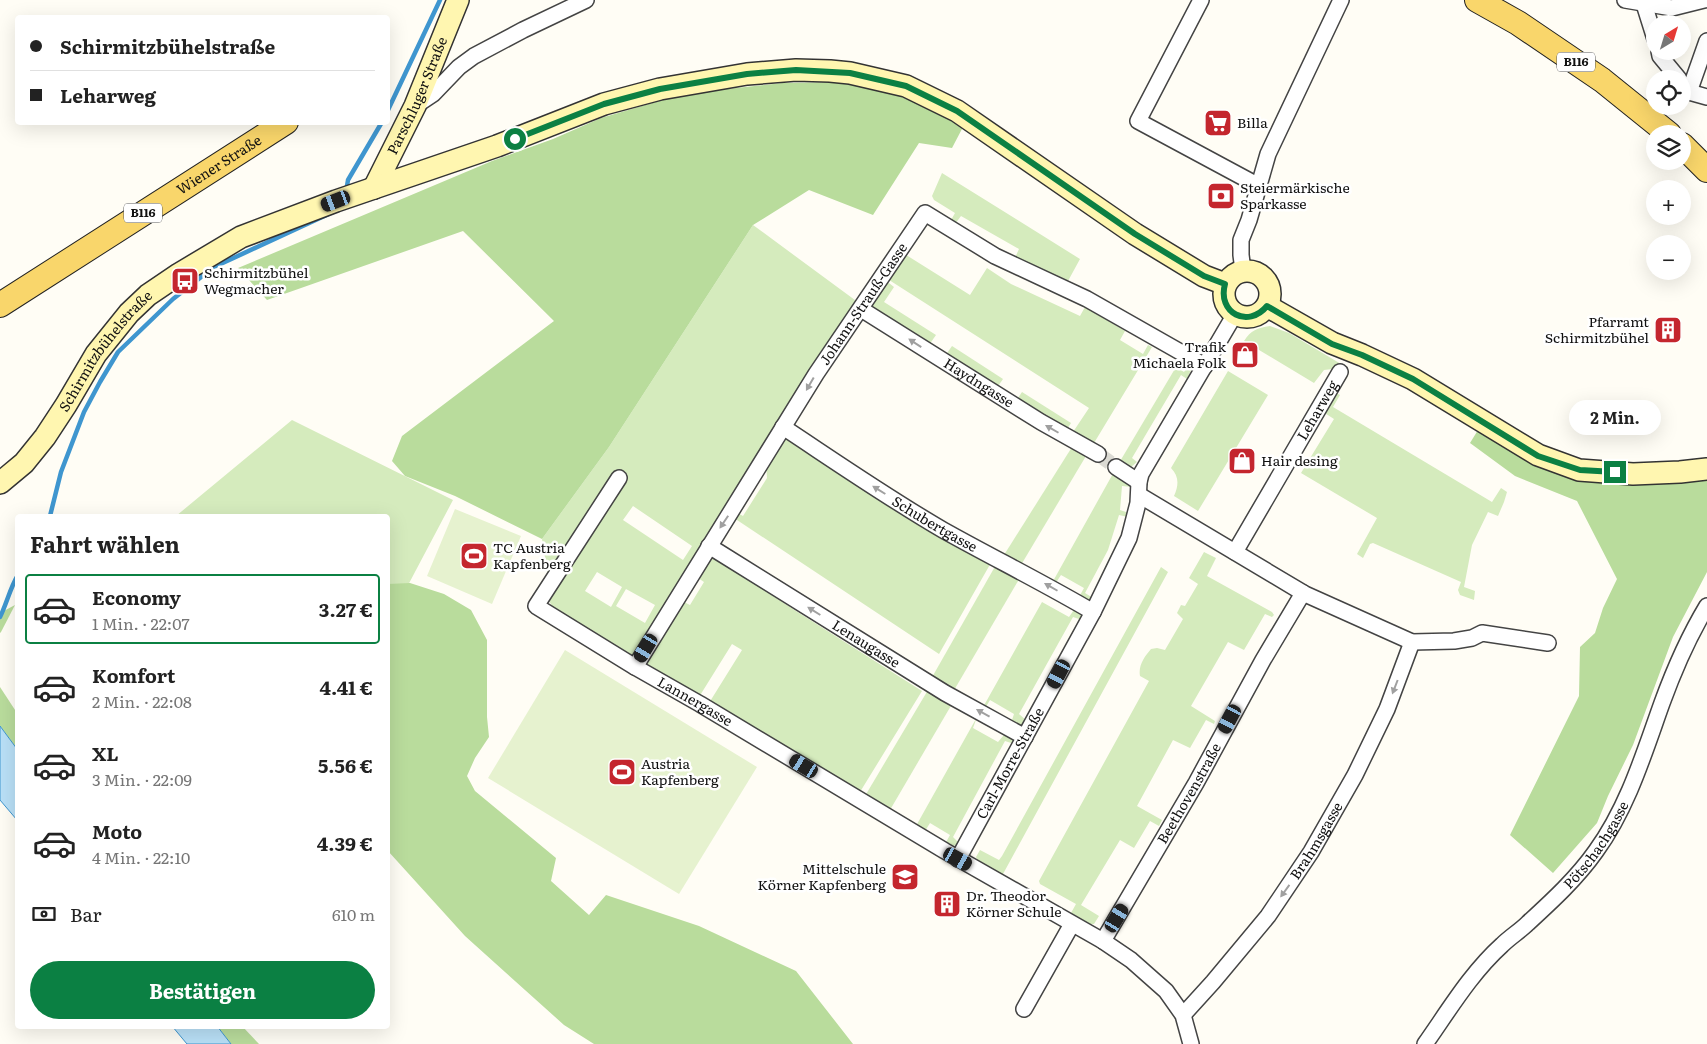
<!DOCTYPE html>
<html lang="de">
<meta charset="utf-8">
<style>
:root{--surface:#fff;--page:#f6f6f6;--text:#222;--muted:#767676;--line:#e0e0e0;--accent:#0b8043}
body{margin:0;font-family:Literata,serif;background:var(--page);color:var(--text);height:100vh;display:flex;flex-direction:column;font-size:19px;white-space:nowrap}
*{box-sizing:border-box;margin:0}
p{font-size:16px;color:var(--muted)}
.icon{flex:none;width:28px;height:28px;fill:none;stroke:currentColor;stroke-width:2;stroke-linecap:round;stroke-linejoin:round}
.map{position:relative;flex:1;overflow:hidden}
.details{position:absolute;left:15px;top:514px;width:375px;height:515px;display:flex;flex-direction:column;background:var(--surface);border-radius:5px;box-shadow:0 5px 20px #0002}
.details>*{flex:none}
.guide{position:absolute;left:15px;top:15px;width:375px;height:110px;border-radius:5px;box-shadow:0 5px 20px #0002;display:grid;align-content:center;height:110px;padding:0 15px;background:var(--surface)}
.needle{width:32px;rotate:38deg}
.tools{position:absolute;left:1646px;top:15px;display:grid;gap:10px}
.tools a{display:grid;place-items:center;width:45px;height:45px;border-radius:50%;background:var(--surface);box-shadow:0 5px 20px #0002;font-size:25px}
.end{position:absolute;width:22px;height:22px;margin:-11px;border:6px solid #0b8043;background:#fff;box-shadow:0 0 0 2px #fff}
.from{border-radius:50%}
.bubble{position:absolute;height:35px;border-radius:18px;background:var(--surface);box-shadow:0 5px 20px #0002;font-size:16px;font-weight:700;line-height:35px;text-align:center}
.car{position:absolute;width:15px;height:30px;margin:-15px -8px;border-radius:6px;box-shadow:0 0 4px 1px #0007;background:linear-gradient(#222 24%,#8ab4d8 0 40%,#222 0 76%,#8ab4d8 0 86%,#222 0)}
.guide b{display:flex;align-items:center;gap:18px;height:48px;font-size:19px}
.guide b+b{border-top:1px solid var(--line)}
.guide i{width:12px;height:12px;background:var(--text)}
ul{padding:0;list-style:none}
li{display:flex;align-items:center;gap:15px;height:70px;margin:0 10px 8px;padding:0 5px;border:2px solid transparent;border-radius:5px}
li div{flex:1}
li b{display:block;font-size:19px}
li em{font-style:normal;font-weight:700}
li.selected{border-color:var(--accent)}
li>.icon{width:45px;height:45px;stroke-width:1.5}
h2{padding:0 15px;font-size:22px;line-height:60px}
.pay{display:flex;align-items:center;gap:12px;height:55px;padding:0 15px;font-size:19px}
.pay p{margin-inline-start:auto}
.button{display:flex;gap:10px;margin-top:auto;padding:10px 15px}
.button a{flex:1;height:58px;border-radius:30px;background:var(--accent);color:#fff;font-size:20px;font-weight:700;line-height:58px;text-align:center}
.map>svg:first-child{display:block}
.green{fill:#d5ebbd;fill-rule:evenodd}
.forest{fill:#b9dc9c}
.pitch{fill:#e6f2cf}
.water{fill:#b9e0f7;stroke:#3f96cf}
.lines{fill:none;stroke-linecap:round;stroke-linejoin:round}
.stream{stroke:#3f96cf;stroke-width:4.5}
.street-tunnel{stroke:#dbdad3;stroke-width:15;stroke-dasharray:15 8;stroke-linecap:butt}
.street-casing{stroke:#444;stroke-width:18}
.secondary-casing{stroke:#333;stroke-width:24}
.primary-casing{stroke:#222;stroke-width:26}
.street{stroke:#fff;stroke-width:15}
.secondary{stroke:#fff6b0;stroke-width:21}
.primary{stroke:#f9d66b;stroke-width:24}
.oneway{fill:#a0a0a0}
.route{stroke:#0b8043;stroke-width:6}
.labels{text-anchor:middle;stroke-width:5;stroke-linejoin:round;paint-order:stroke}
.shield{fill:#fff;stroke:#585858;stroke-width:1}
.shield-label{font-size:12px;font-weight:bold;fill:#111}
.street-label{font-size:14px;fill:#111;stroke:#fff}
.poi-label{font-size:14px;fill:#111;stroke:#fff;text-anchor:start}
</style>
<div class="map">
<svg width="1707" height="1044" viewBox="0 0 1707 1044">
<rect width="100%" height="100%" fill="#fffdf5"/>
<g class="green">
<polygon points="942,173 1080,259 1068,281 1063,282 1014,260 1019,249 961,216 955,224 950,222 955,213 934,200 932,196"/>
<path d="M753,225L859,303L635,657L552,606L549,601L551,596L542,539L609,447ZM633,506L692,546L683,560L623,520ZM597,572L622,587L611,607L585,591ZM626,589L655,605L645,623L616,606Z"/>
<polygon points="903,253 970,295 987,268 1011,284 1080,316 1085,307 1125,331 1120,340 1143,354 1148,345 1152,347 1091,448 1071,435 1089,408 886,278"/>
<polygon points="885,280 894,287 884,302 936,335 929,345 869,304"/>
<path d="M1270,326L1289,333L1341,364L1337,373L1333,369L1324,370L1314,383L1244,341C1251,330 1257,328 1270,326Z"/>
<polygon points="952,346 1003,379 996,389 945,356"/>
<polygon points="1189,365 1191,370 1187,379 1181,375 1132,458 1137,462 1131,467 1124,466 1119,463 1176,367 1184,372"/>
<path d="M1228,371L1268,395L1198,511L1174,496C1179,485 1179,476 1171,468Z"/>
<polygon points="1022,392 1071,423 1066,431 1016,401"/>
<polygon points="1336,393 1340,395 1333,407 1492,502 1501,488 1507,492 1504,502 1498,516 1488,512 1472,545 1464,587 1475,591 1474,600 1460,595 1458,590 1461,582 1373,543 1370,544 1363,558 1357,554 1377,518 1301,473 1334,419 1320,410"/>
<polygon points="292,420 453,500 406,589 388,591 388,516 176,516"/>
<polygon points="786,435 992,561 939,654 731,516 734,511 743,516 767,478 766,460"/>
<polygon points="1072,447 1086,456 1021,565 1004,555"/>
<polygon points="1115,470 1131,482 1132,487 1122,486 1120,510 1129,513 1128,517 1119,515 1108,550 1085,593 1093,598 1089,602 1078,599 1084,588 1061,575 1055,584 1052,583"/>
<path d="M1204,552L1216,558L1207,576L1272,612L1274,615L1272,617L1265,614L1244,650L1228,642L1191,706L1215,721L1214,724L1206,720L1190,748L1173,740L1137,806L1162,820L1159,826L1150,821L1134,848L1120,840L1081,905L1099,916L1094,924H1090L1071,913L1076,904L1040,884L1039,881L1149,681L1140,676C1138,665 1145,656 1151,649L1157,648L1165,650L1183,619L1177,613L1181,605L1185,606L1198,584L1189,578Z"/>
<polygon points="712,556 796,611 922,691 860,792 709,703 742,650 732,644 699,697 645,664 680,600 690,605 704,582 695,576 705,560"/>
<polygon points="997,563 1021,576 953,692 931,679"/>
<polygon points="1161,567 1168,572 1003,874 1000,874 978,861 976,857 980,850 999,860 1002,856"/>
<polygon points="1042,602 1069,617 1076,607 1082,614 1082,620 1073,617 1019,714 1027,721 1024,726 1017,728 1010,726 1014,714 990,700 984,710 982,709"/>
<polygon points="928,690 952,704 890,810 865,796"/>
<path d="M977,717L973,728L998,742L1004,735L1006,734L1013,739L1015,742L1014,744L1005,741L953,837L960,844C954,846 951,846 945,844L950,835L930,823L925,831L916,826Z"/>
</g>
<g class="forest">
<polygon points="842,82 903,96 963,127 952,148 919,143 873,215 809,190 753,225 609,447 542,539 455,496 405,476 392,461 402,436 554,321 463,231 267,300 238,268 492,161 553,139 601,118 666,99 717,90 782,83"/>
<polygon points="1478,430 1511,450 1671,481 1707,480 1707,572 1673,637 1633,745 1608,796 1597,823 1553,873 1510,835 1579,696 1580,647 1595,633 1603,608 1617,579 1577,501 1515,476 1470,443"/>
<polygon points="410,583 444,594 471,610 487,640 487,717 489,737 475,758 467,776 475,791 556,858 551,881 589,915 606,895 699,926 796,971 853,1044 594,1044 564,1025 465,936 388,851 388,584"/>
<polygon points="15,605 1,632 0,633 0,613"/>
<polygon points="0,687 17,713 17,749 0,726"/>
<polygon points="217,1026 242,1026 259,1044 231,1044"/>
</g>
<g class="pitch">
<polygon points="455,509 521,536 492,604 427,576"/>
<polygon points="565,650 757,767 679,894 488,778"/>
</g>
<g class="water">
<polygon points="0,726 17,749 17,820 0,800"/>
<polygon points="172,1026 217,1026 231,1044 187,1044"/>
</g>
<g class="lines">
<g class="stream">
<polyline points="388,110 440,0"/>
<polyline points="347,186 348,180 382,122"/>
<polyline points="50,516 61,472 84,412 100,382 118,352 173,299 214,267 333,212"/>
<path d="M0,617C7,603 10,588 18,575"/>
</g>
<polyline class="street-tunnel" points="1098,454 1116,467"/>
<defs>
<g id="street">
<polyline points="1201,0 1138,121 1259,186"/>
<polyline points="1625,0 1672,8 1704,0"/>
<polyline points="1644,4 1655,39"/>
<polyline points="1659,51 1660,56 1679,79"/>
<polyline points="1683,84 1689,92 1707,97"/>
<polyline points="1689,92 1707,41"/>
<polyline points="415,106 433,94 459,67 474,56 523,30 586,0"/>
<polyline points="1243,270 1241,255 1241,240 1249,220 1268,154 1341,0"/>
<path id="s1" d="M861,309L1041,422L1098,454"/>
<path id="s2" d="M783,427C836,462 888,498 943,530C993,558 1044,583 1093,612"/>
<polyline points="1116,467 1139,482"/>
<path id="s3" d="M619,478L536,606L635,667L700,704L945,851L1103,941L1131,960L1166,991L1183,1015L1191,1044"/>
<polyline points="1139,495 1305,594 1412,642 1454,641 1472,638 1482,633 1548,643"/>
<path id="s4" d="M709,546L945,693L1025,737"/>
<path id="s5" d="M1235,552L1340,372"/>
<path id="s6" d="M635,667L816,374L925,213L995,256L1087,299L1205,366"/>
<path id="s7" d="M958,859L1093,612L1129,538L1138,503L1139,482L1141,474L1235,314"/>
<path id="s8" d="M1103,941L1196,783L1263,660L1303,593"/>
<polyline points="1024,1009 1072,924"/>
<path id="s9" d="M1183,1015L1213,982L1268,916L1311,852L1355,775L1387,709L1412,642"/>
<path id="s10" d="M1425,1044C1449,1010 1471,973 1502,945C1510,937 1520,931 1528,923C1552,901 1577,878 1596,851C1628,807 1644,753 1662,703C1674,670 1689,636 1707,606"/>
</g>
<g id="secondary">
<path id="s11" d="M374,188L415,106L458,0"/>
<circle cx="1247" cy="294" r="23"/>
<polyline points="1267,306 1332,343 1362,355 1413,379 1538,455 1579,470 1633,474 1680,472 1707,469"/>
<path id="s12" d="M0,483L24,463L45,437L66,405L96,354L129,313L148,295L179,274L241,237L336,201L497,146L604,104L660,89L747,74L796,70L830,71L850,73L906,86L957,111L1135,234L1204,276L1225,284"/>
</g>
<g id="primary">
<polyline points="1477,0 1518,23 1602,80 1669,134"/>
<polyline points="1682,145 1707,170"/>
<path id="s13" d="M0,305L286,122"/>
</g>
</defs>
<use href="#street" class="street-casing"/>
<use href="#secondary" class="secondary-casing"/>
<use href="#primary" class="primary-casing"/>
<use href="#street" class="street"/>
<use href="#secondary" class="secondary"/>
<use href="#primary" class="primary"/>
</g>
<defs><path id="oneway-solid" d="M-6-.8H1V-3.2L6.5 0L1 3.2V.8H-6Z" transform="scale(1.25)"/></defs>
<g class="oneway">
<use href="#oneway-solid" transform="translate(915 343) rotate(-147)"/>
<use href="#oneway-solid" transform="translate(810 384) rotate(120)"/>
<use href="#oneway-solid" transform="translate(1052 429) rotate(-150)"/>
<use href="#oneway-solid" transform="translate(879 490) rotate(-148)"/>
<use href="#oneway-solid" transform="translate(724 522) rotate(124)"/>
<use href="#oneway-solid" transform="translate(1051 587) rotate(-150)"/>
<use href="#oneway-solid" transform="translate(814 611) rotate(-148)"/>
<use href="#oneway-solid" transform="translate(1395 687) rotate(111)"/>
<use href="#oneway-solid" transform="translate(983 713) rotate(-151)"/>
<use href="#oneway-solid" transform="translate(1285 891) rotate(126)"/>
</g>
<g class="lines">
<path class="route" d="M515,139L604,104L660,89L747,74L796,70L850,73L906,86L957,111L1135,234L1204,276L1225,284C1217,313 1248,329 1267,306L1332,344L1362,355L1413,379L1538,456L1580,470L1615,472"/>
</g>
<defs>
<symbol id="supermarket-square" viewBox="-11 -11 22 22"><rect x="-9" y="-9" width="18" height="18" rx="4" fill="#c4262e" stroke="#fff"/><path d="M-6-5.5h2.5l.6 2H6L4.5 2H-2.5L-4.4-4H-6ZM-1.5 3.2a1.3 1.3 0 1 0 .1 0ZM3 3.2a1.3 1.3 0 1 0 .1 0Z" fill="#fff"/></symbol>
<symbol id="bank-square" viewBox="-11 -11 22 22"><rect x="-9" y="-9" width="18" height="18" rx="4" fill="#c4262e" stroke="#fff"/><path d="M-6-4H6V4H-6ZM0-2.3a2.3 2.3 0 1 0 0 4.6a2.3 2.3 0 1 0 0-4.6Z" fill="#fff"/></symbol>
<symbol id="bus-square" viewBox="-11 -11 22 22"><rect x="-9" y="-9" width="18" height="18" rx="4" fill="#c4262e" stroke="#fff"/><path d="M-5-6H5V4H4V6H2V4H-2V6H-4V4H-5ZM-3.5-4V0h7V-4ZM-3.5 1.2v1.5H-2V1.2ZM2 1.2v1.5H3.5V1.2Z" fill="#fff"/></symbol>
<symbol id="building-square" viewBox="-11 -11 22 22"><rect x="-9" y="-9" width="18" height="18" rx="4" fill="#c4262e" stroke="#fff"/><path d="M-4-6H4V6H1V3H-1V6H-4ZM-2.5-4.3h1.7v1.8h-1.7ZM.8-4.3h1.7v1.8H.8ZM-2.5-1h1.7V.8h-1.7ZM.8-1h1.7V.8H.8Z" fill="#fff"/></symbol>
<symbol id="shop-square" viewBox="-11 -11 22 22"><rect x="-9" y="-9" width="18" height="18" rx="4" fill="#c4262e" stroke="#fff"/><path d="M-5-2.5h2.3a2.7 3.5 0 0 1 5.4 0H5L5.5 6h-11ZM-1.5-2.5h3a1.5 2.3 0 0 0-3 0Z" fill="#fff"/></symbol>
<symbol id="stadium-square" viewBox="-11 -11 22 22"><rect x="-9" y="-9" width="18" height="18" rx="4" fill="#c4262e" stroke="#fff"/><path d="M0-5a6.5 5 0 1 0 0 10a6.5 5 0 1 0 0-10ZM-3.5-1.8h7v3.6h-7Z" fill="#fff"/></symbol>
<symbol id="school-square" viewBox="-11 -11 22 22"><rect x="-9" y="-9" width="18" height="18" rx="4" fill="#c4262e" stroke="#fff"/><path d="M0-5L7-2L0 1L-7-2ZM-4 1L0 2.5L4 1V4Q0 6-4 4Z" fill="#fff"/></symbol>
</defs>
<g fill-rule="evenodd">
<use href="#supermarket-square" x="1202" y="107" width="32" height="32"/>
<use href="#bank-square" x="1205" y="180" width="32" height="32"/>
<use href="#bus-square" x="169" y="265" width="32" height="32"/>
<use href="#building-square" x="1652" y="314" width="32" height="32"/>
<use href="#shop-square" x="1229" y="339" width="32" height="32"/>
<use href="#shop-square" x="1226" y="445" width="32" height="32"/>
<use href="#stadium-square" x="458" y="540" width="32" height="32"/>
<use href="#stadium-square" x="606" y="756" width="32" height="32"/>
<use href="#school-square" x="889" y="861" width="32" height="32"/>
<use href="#building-square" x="931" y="888" width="32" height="32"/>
</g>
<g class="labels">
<g class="shield">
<rect x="1557" y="52.5" width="38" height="19" rx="4"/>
<rect x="124" y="203.5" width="38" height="19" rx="4"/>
</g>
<g class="shield-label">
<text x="1576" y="66">B116</text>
<text x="143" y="217">B116</text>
</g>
<g class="street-label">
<text dy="5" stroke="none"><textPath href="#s11" startOffset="102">Parschluger Straße</textPath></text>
<text dy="5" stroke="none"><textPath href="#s13" startOffset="260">Wiener Straße</textPath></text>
<text dy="5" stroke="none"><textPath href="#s6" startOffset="429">Johann-Strauß-Gasse</textPath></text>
<text dy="5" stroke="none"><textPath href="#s12" startOffset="170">Schirmitzbühelstraße</textPath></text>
<text dy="5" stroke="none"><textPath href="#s1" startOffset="139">Haydngasse</textPath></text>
<text dy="5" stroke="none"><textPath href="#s5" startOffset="164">Leharweg</textPath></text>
<text dy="5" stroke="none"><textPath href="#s2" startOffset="180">Schubertgasse</textPath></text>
<text dy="5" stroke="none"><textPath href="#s4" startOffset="185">Lenaugasse</textPath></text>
<text dy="5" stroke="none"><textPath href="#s3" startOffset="338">Lannergasse</textPath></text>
<text dy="5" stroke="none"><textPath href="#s7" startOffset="109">Carl-Morre-Straße</textPath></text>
<text dy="5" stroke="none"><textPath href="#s8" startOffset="171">Beethovenstraße</textPath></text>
<text dy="5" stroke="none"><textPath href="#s9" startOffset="220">Brahmsgasse</textPath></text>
<text dy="5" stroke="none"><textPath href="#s10" startOffset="264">Pötschachgasse</textPath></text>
</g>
<g class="poi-label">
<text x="1237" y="128">Billa</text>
<text x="1240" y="193">Steiermärkische<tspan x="1240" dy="16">Sparkasse</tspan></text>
<text x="204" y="278">Schirmitzbühel<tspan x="204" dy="16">Wegmacher</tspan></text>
<text x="1649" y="327" text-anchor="end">Pfarramt<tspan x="1649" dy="16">Schirmitzbühel</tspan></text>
<text x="1226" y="352" text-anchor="end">Trafik<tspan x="1226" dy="16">Michaela Folk</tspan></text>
<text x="1261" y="466">Hair desing</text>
<text x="493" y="553">TC Austria<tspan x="493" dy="16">Kapfenberg</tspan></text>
<text x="641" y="769">Austria<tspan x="641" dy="16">Kapfenberg</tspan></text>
<text x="886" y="874" text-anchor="end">Mittelschule<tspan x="886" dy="16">Körner Kapfenberg</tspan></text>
<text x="966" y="901">Dr. Theodor<tspan x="966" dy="16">Körner Schule</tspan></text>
</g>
</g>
</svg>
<div class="tools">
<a><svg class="needle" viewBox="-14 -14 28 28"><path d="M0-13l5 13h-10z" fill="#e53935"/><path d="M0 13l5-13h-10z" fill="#767676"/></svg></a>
<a><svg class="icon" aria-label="locate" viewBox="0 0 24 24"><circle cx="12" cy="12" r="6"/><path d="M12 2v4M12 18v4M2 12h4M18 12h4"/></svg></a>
<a><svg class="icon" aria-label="layers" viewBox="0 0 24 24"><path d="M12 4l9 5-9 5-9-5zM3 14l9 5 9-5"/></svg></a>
<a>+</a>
<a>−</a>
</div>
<i class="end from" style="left:515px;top:139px"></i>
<i class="end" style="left:1615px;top:472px"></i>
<div class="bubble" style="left:1569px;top:400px;width:92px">2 Min.</div>
<i class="car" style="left:336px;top:201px;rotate:249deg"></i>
<i class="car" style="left:646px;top:648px;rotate:211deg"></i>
<i class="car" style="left:1059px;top:674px;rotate:208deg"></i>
<i class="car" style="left:1230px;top:719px;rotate:208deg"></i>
<i class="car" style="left:804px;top:766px;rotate:301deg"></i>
<i class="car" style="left:958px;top:859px;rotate:119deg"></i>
<i class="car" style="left:1117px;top:918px;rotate:31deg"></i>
<div class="guide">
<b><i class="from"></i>Schirmitzbühelstraße</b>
<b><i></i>Leharweg</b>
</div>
<section class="details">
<h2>Fahrt wählen</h2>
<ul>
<li class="selected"><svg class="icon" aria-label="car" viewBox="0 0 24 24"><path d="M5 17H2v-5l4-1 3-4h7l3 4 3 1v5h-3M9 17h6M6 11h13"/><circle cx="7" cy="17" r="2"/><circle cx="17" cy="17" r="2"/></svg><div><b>Economy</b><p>1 Min. · 22:07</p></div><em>3.27 €</em></li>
<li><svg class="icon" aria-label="car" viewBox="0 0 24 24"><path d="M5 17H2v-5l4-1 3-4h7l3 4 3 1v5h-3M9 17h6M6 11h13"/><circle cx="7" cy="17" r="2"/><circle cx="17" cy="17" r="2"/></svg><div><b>Komfort</b><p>2 Min. · 22:08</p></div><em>4.41 €</em></li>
<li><svg class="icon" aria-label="car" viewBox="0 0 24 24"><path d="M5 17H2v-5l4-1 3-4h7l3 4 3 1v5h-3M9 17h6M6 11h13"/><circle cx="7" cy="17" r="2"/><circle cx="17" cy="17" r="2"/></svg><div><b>XL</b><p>3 Min. · 22:09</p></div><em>5.56 €</em></li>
<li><svg class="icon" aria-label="car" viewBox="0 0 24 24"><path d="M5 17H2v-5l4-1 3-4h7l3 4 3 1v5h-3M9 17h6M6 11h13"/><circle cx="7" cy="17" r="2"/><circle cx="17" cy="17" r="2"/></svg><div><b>Moto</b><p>4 Min. · 22:10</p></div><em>4.39 €</em></li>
</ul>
<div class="pay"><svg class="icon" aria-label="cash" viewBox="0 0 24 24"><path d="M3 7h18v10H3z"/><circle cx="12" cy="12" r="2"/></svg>Bar<p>610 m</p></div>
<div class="button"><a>Bestätigen</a></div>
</section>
</div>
